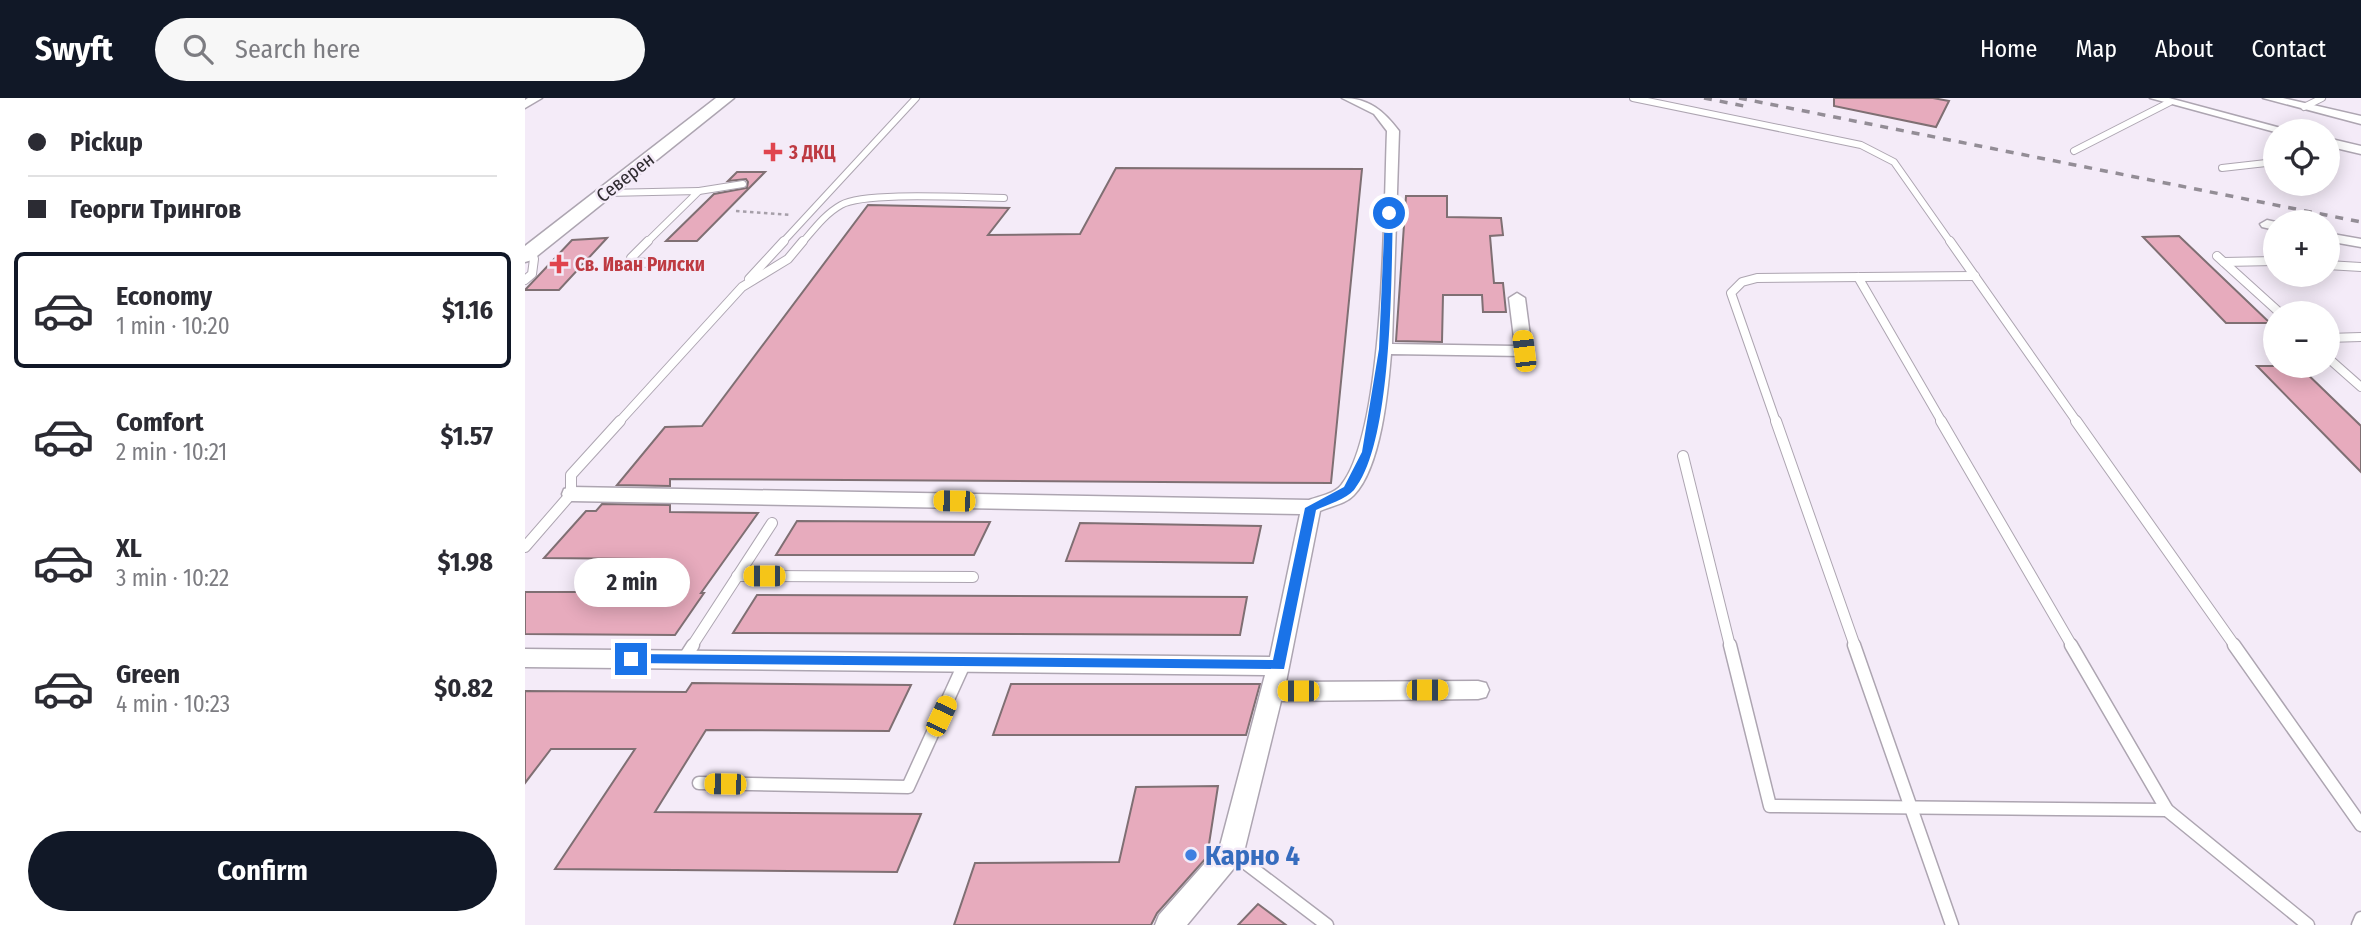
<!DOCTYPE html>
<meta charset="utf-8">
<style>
:root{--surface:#fff;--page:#f7f7f7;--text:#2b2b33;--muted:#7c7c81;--line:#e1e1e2;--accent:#111827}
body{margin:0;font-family:"Fira Sans Condensed",sans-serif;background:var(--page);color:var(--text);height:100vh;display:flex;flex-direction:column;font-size:26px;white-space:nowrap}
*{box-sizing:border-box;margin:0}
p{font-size:23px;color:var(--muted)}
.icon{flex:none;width:38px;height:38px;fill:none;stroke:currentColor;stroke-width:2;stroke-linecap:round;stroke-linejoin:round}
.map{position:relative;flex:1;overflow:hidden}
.details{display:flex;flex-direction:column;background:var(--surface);width:525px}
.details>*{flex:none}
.top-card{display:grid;align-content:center;height:154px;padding:0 28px;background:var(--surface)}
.buttons{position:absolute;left:1738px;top:21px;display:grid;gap:14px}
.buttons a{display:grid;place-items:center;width:77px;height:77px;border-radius:50%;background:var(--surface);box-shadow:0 4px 18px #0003;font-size:35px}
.end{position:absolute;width:32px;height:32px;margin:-16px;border:9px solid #1a73e8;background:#fff;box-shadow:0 0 0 4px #fff}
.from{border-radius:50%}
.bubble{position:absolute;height:49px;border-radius:24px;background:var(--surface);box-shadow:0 4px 18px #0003;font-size:23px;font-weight:700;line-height:49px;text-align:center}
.car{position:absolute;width:21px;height:42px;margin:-21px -10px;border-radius:9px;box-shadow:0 0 5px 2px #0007;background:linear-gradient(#f5c518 24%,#345 0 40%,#f5c518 0 76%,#345 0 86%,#f5c518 0)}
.top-card b{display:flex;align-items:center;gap:24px;height:66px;font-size:26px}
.top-card b+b{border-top:2px solid var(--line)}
.top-card i{width:18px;height:18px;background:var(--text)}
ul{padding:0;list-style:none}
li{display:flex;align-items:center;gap:21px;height:116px;margin:0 14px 10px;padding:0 14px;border:4px solid transparent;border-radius:10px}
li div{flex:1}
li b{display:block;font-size:26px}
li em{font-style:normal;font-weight:700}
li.on{border-color:var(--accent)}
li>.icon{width:63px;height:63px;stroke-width:1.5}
.primary-button{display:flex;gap:14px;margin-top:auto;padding:14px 28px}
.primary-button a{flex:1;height:80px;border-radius:42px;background:var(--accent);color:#fff;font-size:28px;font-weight:700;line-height:80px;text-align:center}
header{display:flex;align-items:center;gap:42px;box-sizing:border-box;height:98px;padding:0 35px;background:var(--accent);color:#fff}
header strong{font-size:33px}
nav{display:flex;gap:38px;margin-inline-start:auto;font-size:24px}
.search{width:490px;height:63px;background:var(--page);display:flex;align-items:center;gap:18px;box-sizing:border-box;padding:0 24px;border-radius:38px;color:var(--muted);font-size:26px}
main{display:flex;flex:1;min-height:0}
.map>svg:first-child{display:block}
.building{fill:#e7abbd;stroke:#7f6f73;stroke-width:2}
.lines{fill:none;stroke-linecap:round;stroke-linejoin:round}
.lane-far3-casing{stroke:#ada5b1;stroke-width:8}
.lane-far2-casing{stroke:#ada5b1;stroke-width:10}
.lane-far1-casing{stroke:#ada5b1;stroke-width:12}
.lane-casing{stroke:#ada5b1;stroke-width:15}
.street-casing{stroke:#ada5b1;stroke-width:3}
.secondary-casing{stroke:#ada5b1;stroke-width:3}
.path{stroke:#a69fa9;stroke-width:2.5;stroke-dasharray:3.5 3.5;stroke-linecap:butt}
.lane-far3{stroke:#fff;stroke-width:6}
.lane-far2{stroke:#fff;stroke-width:8}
.lane-far1{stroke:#fff;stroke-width:10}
.lane{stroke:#fff;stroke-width:12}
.street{fill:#fff;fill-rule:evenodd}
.secondary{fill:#fff;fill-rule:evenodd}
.rail{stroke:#938d96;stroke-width:3.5;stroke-dasharray:8 8;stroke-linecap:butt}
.route{fill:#1a73e8}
.health-dot{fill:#e0444e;stroke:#f4ebf8;stroke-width:2.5}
.shop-dot{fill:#3f7fe0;stroke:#f4ebf8;stroke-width:2.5}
.labels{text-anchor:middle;stroke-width:5;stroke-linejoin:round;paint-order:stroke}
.far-health-label{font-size:19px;font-weight:bold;fill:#be3a42;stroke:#f4ebf8;text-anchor:start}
.far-street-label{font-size:19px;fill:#2f2b30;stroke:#f4ebf8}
.near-shop-label{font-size:28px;font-weight:bold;fill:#366cbe;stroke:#f4ebf8;text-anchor:start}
</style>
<header>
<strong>Swyft</strong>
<div class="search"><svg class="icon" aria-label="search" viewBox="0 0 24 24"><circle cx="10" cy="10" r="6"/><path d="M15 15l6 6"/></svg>Search here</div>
<nav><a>Home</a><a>Map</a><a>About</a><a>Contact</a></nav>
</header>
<main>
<section class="details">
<div class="top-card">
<b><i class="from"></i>Pickup</b>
<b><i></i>Георги Трингов</b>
</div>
<ul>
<li class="on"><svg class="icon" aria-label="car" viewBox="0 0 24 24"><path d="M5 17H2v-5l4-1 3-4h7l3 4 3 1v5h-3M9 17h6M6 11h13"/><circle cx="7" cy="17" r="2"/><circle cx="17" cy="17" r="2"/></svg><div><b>Economy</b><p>1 min · 10:20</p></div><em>$1.16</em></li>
<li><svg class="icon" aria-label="car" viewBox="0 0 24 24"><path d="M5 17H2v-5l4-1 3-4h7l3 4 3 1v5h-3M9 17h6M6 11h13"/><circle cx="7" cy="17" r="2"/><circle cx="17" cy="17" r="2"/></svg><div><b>Comfort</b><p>2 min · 10:21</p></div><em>$1.57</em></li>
<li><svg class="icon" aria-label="car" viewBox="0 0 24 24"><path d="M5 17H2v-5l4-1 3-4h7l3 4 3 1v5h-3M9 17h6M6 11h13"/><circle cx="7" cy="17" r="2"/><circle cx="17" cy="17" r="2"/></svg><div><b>XL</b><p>3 min · 10:22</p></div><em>$1.98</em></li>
<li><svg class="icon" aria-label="car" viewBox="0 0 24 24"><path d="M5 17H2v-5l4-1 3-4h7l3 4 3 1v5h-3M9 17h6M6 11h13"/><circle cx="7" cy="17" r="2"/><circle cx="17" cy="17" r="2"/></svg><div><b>Green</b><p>4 min · 10:23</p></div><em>$0.82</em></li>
</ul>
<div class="primary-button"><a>Confirm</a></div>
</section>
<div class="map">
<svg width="1836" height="827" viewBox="0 0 1836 827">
<rect width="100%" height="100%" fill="#f4ebf8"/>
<g class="building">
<polygon points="1309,0 1408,0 1424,3 1411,29 1309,8"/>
<polygon points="591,70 837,71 806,385 145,381 145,388 92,387 140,329 177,328 343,107 484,110 463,137 555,136"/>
<polygon points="212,74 240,74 172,143 141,143 189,96 222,90 223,84 221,81 203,83"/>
<polygon points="881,98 922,98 922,119 976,120 978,137 965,138 969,185 978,185 981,214 958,214 957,197 918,197 917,244 871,243"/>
<polygon points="1654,138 1745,225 1701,225 1618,139"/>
<polygon points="82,140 34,192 0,192 47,142"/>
<polygon points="1732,268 1774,268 1836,328 1836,374"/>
<polygon points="77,406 145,407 145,414 233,415 176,495 179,495 150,537 0,536 0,494 127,494 128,461 19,460 61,413 71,413"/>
<polygon points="272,423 465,424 449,457 251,457"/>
<polygon points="555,425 736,428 728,465 541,463"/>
<polygon points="232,497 721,499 722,499 715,537 208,535"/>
<polygon points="167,585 386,587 364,633 181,632 130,714 396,716 372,774 30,771 110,651 26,651 0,685 0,593 161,594"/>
<polygon points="486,586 735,586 721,637 468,637"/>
<polygon points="693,688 682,759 632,815 626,827 429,827 450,765 594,764 611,689"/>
<polygon points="733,806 761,827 713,827"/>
</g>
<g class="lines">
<defs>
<g id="lane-far3">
<polyline points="1108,0 1336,47 1369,64 1426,145"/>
<polyline points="1779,9 1797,0"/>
<polyline points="1549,53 1645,4"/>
<polyline points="1697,70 1750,64"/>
<polyline points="174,93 218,86"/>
<polyline points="81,95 174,93 121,145"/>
<polyline points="257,145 391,0"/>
<path d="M277,145C289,131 300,116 316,107C340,93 446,100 479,100"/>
</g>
<g id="lane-far2">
<polyline points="123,143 106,160 106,164 160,167"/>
<polyline points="1425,143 1552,324"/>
<polyline points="1692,158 1755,215"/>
<polyline points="1699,164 1750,163"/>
<polyline points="1802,167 1836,169"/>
<polyline points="1333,179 1417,324"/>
<polyline points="224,181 259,143"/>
<polyline points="0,182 7,176 9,161 6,153"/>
<polyline points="1802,240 1836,239"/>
<polyline points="1802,259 1836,289"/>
<polyline points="94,324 217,189 263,161 278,143"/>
<polyline points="1251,324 1206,195 1217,184 1232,180 1450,178"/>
</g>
<g id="lane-far1">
<polyline points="1251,323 1330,548"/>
<polyline points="1416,323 1547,548"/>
<polyline points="1551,323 1710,548"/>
<polyline points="1158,358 1205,548"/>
<polyline points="0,449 46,396 46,377 95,323"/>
<polyline points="212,478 448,479"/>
<polyline points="167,548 247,425"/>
</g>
<g id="lane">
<polyline points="1205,547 1245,708 1642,712"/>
<polyline points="1329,547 1427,827"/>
<polyline points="1546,547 1642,712 1783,827"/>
<polyline points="1709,547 1836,727"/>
<polyline points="159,561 168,547"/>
<polyline points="174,685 383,689 440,564"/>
<polyline points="706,754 802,827"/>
<polyline points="1833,827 1836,820"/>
</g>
<g id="street">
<polygon points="3,0 17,0 0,10 0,2"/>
<path d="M817,0C844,0 859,13 874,33L867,246L990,248L984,200L992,195L1000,200L1007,253L999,258L866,256C863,293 856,369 829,397C821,406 806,408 795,413L761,584L953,583L961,585L964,592L961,599L953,601L756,603L719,754L715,763L662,827H630L634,817L695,748L740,577L0,569V551L745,559L775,416L46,403L39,401L37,396L39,391L46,389L784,402C794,398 810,396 817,386C860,330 859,109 862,33L849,16Z"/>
<polygon points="1625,0 1644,0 1767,33 1750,34"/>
<polygon points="1738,0 1758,0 1836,18 1836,26"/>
<polygon points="1802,40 1836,48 1836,56 1802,48"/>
<polygon points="1742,122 1751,124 1750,132 1737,129 1735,126"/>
<polygon points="1802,135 1836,141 1836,149 1802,143"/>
</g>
<polygon id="secondary" points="191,0 209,0 7,162 0,164 0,148"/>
</defs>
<use href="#lane-far3" class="lane-far3-casing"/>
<use href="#lane-far2" class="lane-far2-casing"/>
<use href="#lane-far1" class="lane-far1-casing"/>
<use href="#lane" class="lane-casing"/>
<use href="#street" class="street-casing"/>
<use href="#secondary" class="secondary-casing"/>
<polyline class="path" points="211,113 266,117"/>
<use href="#lane-far3" class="lane-far3"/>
<use href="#lane-far2" class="lane-far2"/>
<use href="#lane-far1" class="lane-far1"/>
<use href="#lane" class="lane"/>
<use href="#street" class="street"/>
<use href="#secondary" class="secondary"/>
<g class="rail">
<polyline points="1179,0 1224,9"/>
<polyline points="1214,0 1836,124"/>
</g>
</g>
<path class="route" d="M864,112L868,115C866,178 868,345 829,392C821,401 802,407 791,412L759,571L101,565V557L106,556L748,562L780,410L819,389L837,354L854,251L860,115Z"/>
<g class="health-dot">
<path d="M244.5 43.5h7v7h7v7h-7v7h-7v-7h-7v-7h7z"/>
<path d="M30.5 155.5h7v7h7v7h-7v7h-7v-7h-7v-7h7z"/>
</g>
<circle class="shop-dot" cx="666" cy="757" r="7"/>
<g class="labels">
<g class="far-health-label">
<text x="264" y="61">3 ДКЦ</text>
<text x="50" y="173">Св. Иван Рилски</text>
</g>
<g class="far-street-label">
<text transform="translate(100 79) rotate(-38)" y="7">Северен</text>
</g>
<g class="near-shop-label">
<text x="680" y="767">Карно 4</text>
</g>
</g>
</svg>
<div class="buttons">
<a><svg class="icon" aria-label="locate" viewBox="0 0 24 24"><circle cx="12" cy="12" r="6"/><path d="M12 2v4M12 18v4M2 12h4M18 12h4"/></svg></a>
<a>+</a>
<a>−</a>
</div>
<i class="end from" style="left:864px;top:115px"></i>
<i class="end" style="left:106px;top:561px"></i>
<div class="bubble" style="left:49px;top:460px;width:116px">2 min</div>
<i class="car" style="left:999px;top:253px;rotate:353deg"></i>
<i class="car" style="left:429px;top:403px;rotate:271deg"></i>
<i class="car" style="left:239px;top:478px;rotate:270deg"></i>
<i class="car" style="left:902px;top:592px;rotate:90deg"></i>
<i class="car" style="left:773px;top:593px;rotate:270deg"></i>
<i class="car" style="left:416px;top:618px;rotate:25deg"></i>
<i class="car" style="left:200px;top:686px;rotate:271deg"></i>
</div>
</main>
